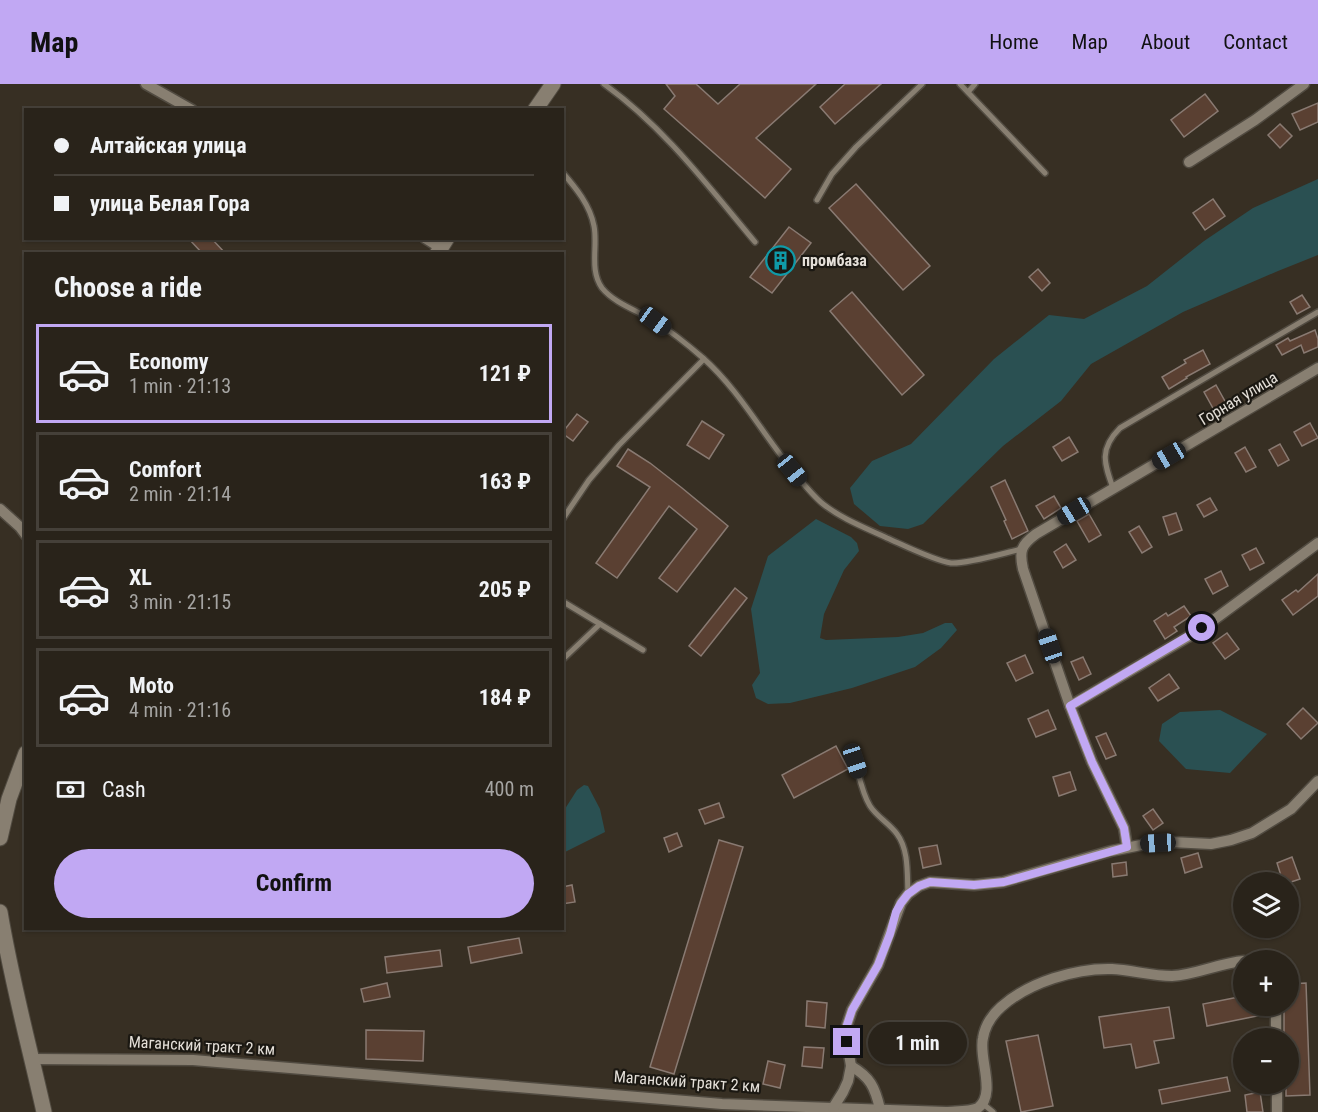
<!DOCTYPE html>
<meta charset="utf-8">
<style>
:root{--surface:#29231a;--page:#312b23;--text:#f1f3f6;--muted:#a5a4a2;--line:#454039;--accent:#c1a8f3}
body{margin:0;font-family:"Roboto Condensed",sans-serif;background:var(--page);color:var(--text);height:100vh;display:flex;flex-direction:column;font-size:22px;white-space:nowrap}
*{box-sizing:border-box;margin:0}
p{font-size:20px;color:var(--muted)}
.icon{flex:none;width:33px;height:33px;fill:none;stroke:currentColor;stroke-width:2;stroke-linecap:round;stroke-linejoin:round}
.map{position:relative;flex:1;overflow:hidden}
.side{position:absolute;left:24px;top:168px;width:540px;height:678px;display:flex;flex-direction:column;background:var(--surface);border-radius:0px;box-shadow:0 2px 4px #0004,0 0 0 2px var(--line)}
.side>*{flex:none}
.banner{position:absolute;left:24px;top:24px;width:540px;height:132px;border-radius:0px;box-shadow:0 2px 4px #0004,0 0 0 2px var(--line);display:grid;align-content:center;height:132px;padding:0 30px;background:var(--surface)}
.buttons{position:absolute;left:1233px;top:788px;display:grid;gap:12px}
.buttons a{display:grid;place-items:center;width:66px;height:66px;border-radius:50%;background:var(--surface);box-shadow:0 2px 4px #0004,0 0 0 2px var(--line);font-size:30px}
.end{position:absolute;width:27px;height:27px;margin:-14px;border:8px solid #c1a8f3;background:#111;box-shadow:0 0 0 3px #111}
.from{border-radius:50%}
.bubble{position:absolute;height:42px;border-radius:21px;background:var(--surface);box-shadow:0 2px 4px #0004,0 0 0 2px var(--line);font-size:20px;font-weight:700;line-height:42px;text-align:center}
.car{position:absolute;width:18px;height:36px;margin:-18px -9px;border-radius:8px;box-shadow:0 0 4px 2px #0007;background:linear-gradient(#222 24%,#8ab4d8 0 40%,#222 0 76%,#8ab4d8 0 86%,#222 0)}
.banner b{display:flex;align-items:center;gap:21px;height:57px;font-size:22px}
.banner b+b{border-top:2px solid var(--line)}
.banner i{width:15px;height:15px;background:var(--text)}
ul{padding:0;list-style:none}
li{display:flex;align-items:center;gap:18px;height:99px;margin:0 12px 9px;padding:0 18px;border:3px solid var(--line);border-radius:0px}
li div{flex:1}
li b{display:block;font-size:22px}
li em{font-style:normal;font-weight:700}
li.current{border-color:var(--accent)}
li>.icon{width:54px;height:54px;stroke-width:1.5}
h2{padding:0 30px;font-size:27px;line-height:72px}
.pay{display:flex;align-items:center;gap:15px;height:66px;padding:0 30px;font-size:22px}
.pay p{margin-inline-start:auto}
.action{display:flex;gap:12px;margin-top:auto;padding:12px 30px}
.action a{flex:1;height:69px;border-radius:36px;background:var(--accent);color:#111;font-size:24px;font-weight:700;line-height:69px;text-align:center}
header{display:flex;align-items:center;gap:36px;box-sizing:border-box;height:84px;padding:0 30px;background:var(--accent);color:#111}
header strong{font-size:28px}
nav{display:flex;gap:33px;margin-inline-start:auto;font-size:21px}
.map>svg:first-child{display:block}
.water{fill:#2a5052}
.building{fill:#5a4032;stroke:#897a72;stroke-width:1.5}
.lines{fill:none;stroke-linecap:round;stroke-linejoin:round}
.lane-casing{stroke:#514b41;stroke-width:8}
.street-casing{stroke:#514b41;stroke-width:13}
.secondary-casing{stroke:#514b41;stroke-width:17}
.lane{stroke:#887f71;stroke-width:5}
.street{stroke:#887f71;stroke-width:10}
.secondary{stroke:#887f71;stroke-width:15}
.route{stroke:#c1a8f3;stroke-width:8}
.labels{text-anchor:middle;stroke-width:4.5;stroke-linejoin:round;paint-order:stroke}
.poi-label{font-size:16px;font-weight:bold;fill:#e4dfd8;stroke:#1b1812;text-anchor:start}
.street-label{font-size:16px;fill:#e4dfd8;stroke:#1b1812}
</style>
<header>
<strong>Map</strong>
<nav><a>Home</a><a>Map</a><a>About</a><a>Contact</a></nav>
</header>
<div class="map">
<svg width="1318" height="1028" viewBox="0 0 1318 1028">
<rect width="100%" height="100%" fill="#372f23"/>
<g class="water">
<polygon points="1318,95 1318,171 1278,187 1183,228 1091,280 1061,317 1003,362 923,440 908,445 880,442 854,420 850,404 872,377 911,360 994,275 1049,231 1084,235 1147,202 1204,157 1253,124"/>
<polygon points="816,435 851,453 857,459 859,467 844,486 824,530 820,554 826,556 898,553 923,549 945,539 952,539 957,546 941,564 915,583 852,604 790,619 768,620 756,614 752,601 760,589 751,525 768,472"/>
<polygon points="1220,626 1267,650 1230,689 1186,685 1159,657 1162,640 1180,628"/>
<polygon points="584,701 588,702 600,725 605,748 565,768 563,767 563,728 577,706"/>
</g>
<g class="building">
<polygon points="666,0 696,0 718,20 740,0 816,0 756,54 791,85 765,114 664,25 675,12"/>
<polygon points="845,0 881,0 835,40 820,23"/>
<polygon points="1205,10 1218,27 1184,53 1171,36"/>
<polygon points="1318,19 1318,38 1300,46 1292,30"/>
<polygon points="1280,40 1292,52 1280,64 1268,51"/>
<polygon points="856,100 930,182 903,206 829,124"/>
<polygon points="1213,115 1225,132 1205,146 1193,129"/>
<polygon points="789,143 811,159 772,209 750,193"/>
<polygon points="188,154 211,154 226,170 203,170"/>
<polygon points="1038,185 1050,199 1042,207 1029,193"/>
<polygon points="852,208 924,291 902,311 830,227"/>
<polygon points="1302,211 1310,223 1297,230 1290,218"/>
<polygon points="1315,246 1318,255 1318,263 1304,269 1301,261 1282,271 1276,261 1288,254 1290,257"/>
<polygon points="1203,266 1210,280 1186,293 1187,294 1169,305 1162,293 1186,279 1184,276"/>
<polygon points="1216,301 1226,319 1214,326 1204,308"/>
<polygon points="577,330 588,338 573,357 562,349"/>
<polygon points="702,337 724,351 709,375 687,361"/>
<polygon points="1310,339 1318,354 1302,362 1294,348"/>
<polygon points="1069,353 1078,368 1062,377 1053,363"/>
<polygon points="1280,360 1289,376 1278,382 1269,366"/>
<polygon points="1245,363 1256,383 1246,388 1235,369"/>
<polygon points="628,365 650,379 682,404 728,442 677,508 659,494 697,445 669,422 617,494 596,479 650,403 617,382"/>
<polygon points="1005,396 1028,447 1012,455 1004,437 1006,436 991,403"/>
<polygon points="1054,412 1061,424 1044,435 1036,422"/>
<polygon points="1210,414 1217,426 1204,433 1197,421"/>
<polygon points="1176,429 1182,446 1169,451 1163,433"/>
<polygon points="1089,430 1101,451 1089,458 1077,437"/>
<polygon points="1139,442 1152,463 1142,469 1129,448"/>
<polygon points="1066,460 1076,476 1063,484 1054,468"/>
<polygon points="1256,464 1264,479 1250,486 1242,471"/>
<polygon points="1221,487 1228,502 1213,510 1205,495"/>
<polygon points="1318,490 1318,512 1293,531 1282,516 1296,506 1298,508"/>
<polygon points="735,504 747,514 701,572 689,562"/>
<polygon points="1184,522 1191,532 1174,543 1177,547 1165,555 1154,537 1166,529 1168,532"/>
<polygon points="1227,549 1239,565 1225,575 1213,559"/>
<polygon points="1025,571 1033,589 1016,597 1007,579"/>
<polygon points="1083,573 1091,590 1079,596 1071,578"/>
<polygon points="1169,590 1179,604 1158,617 1149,604"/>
<polygon points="1303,624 1318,639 1301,655 1287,640"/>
<polygon points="1048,626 1056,645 1036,653 1028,635"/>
<polygon points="1106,649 1116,671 1106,675 1096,653"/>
<polygon points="836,662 848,685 794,714 782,691"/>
<polygon points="1070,688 1076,706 1059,712 1053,693"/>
<polygon points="719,719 724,733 705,740 699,726"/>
<polygon points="1153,725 1163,739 1153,746 1143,732"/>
<polygon points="677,749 682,762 669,768 664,754"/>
<polygon points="719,756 743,763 674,990 650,983"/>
<polygon points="937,761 941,780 923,784 919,764"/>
<polygon points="1198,769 1202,783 1185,789 1181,774"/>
<polygon points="1292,773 1300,795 1291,798 1283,798 1277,779"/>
<polygon points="1126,778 1127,791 1113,793 1112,780"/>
<polygon points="572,801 575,818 562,820 562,803"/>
<polygon points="519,854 522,869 471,879 468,863"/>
<polygon points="440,866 442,882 387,889 385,873"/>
<polygon points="387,899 390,913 364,918 361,905"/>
<polygon points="1306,899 1310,1011 1286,1012 1286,999 1288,999 1288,954 1284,954 1284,921 1288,921 1288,900"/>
<polygon points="1244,912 1244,921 1260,921 1262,931 1207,942 1203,920"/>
<polygon points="807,917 827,919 825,944 806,942"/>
<polygon points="1169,923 1174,954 1154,957 1159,979 1136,984 1131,960 1104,964 1099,933"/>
<polygon points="366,946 424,947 423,977 366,975"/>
<polygon points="1038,951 1053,1022 1021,1028 1006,957"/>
<polygon points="804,963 824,964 822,984 802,982"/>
<polygon points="768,977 785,981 780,1004 763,1000"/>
<polygon points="1227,993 1230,1007 1162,1020 1159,1006"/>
<polygon points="1260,1008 1263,1028 1247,1028 1245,1011"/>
</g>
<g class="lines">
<defs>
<g id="lane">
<path d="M604,0C664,43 708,102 755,158"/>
<polyline points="960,0 1045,89"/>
<polyline points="968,8 975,0"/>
<path d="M562,88C576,104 590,121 594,142C598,162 589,186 602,204C615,220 639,227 656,238C672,248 688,261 703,274C739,306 762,349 793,387C802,398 812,411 823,420C842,435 866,444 887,454C903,461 935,477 951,479C968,480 1004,469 1022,465"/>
<polyline points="817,116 832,90 856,63 922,0"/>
<path d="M1113,404C1104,379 1099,365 1120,344L1318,228"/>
<polyline points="562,436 589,396 619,361 704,275"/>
<polyline points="562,517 643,566"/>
<polyline points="562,576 600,540"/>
<path d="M855,677C859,691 862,709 870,722C877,733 889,739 897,750C909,766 907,790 908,810"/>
<polyline points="982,1019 993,1028"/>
</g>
<g id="street">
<polyline points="146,0 192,26"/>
<polyline points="1189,78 1255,36 1304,0"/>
<polyline points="425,154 441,164"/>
<polyline points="0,425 20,443 26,451"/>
<polyline points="1070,622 1188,553 1215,535 1318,459"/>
<path d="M1127,763L1124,744L1092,678L1070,622L1023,485C1019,467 1021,461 1036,450L1318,284"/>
<polyline points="1276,921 1276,954"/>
<path d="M32,975L193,976L722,1020L946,1028C955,1027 969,1028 978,1024C997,1010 978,973 983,954C985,942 992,931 1001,923C1029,898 1076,884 1112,885C1132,886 1151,892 1172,892C1196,891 1219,879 1244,877"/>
<path d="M851,982C870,993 875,1003 880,1025"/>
<polyline points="1277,999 1277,1028"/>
<polyline points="833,1024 843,1008 848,997 851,982 847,958 847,941 852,926 878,881 901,819 908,810 919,802 930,798 974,801 1003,798 1111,767 1146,760 1171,758 1211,760 1231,756 1252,749 1291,725 1318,697"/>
</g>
<g id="secondary">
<polyline points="535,26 553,0"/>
<polyline points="437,170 447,154"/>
<polyline points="0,754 9,715 26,669"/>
<path d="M0,828C11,895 29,961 44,1028"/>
</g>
</defs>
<use href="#lane" class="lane-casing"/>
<use href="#street" class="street-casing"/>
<use href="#secondary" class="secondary-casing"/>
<use href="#lane" class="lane"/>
<use href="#street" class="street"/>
<use href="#secondary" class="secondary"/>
</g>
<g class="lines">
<polyline class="route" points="847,958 847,941 852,926 878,881 890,850 896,828 901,819 908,810 919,802 930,798 974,801 1004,798 1127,763 1124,744 1092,678 1070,622 1202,544"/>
</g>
<defs>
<symbol id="building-ring" viewBox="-11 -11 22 22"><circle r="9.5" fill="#1b1812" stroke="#0f9aa8" stroke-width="1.5"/><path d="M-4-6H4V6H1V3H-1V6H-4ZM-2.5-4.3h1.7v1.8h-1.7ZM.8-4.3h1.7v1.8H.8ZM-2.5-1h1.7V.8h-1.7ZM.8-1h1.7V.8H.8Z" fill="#0f9aa8"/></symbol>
</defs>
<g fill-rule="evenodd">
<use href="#building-ring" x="764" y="160" width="33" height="33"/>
</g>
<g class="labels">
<g class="poi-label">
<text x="802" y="182">промбаза</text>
</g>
<g class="street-label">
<text transform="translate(1238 314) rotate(-31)" y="6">Горная улица</text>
<text transform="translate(202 961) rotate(3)" y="6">Маганский тракт 2 км</text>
<text transform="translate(687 997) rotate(4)" y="6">Маганский тракт 2 км</text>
</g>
</g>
</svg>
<div class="buttons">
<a><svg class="icon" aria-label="layers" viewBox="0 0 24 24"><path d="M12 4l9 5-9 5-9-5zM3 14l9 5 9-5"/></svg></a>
<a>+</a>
<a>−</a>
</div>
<i class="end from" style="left:1202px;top:544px"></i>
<i class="end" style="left:847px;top:958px"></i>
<div class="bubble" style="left:868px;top:938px;width:99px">1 min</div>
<i class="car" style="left:655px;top:237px;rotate:126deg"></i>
<i class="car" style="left:1169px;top:372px;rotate:240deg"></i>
<i class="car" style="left:792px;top:386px;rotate:141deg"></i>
<i class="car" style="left:1074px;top:427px;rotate:239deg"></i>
<i class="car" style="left:1050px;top:562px;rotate:341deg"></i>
<i class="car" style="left:855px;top:677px;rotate:162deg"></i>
<i class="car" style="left:1158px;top:759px;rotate:267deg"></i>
<div class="banner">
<b><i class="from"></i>Алтайская улица</b>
<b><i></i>улица Белая Гора</b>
</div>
<section class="side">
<h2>Choose a ride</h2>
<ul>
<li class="current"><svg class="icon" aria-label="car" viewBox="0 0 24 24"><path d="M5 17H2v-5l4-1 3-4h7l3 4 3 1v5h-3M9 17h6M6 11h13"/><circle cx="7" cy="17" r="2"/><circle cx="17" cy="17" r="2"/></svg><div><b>Economy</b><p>1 min · 21:13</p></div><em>121 ₽</em></li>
<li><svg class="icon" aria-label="car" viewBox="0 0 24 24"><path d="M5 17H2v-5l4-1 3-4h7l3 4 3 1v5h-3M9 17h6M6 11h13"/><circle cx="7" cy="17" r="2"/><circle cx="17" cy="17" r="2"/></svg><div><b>Comfort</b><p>2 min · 21:14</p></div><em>163 ₽</em></li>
<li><svg class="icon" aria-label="car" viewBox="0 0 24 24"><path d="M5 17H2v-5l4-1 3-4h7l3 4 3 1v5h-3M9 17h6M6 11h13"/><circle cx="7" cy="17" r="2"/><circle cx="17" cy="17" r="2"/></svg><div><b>XL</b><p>3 min · 21:15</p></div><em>205 ₽</em></li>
<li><svg class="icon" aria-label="car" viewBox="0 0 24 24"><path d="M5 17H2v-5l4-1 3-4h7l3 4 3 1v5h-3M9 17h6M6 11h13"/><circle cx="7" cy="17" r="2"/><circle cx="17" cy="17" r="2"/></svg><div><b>Moto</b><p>4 min · 21:16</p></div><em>184 ₽</em></li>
</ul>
<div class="pay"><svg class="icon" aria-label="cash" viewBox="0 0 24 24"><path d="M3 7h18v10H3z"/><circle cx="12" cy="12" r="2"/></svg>Cash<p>400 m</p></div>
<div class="action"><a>Confirm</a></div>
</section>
</div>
